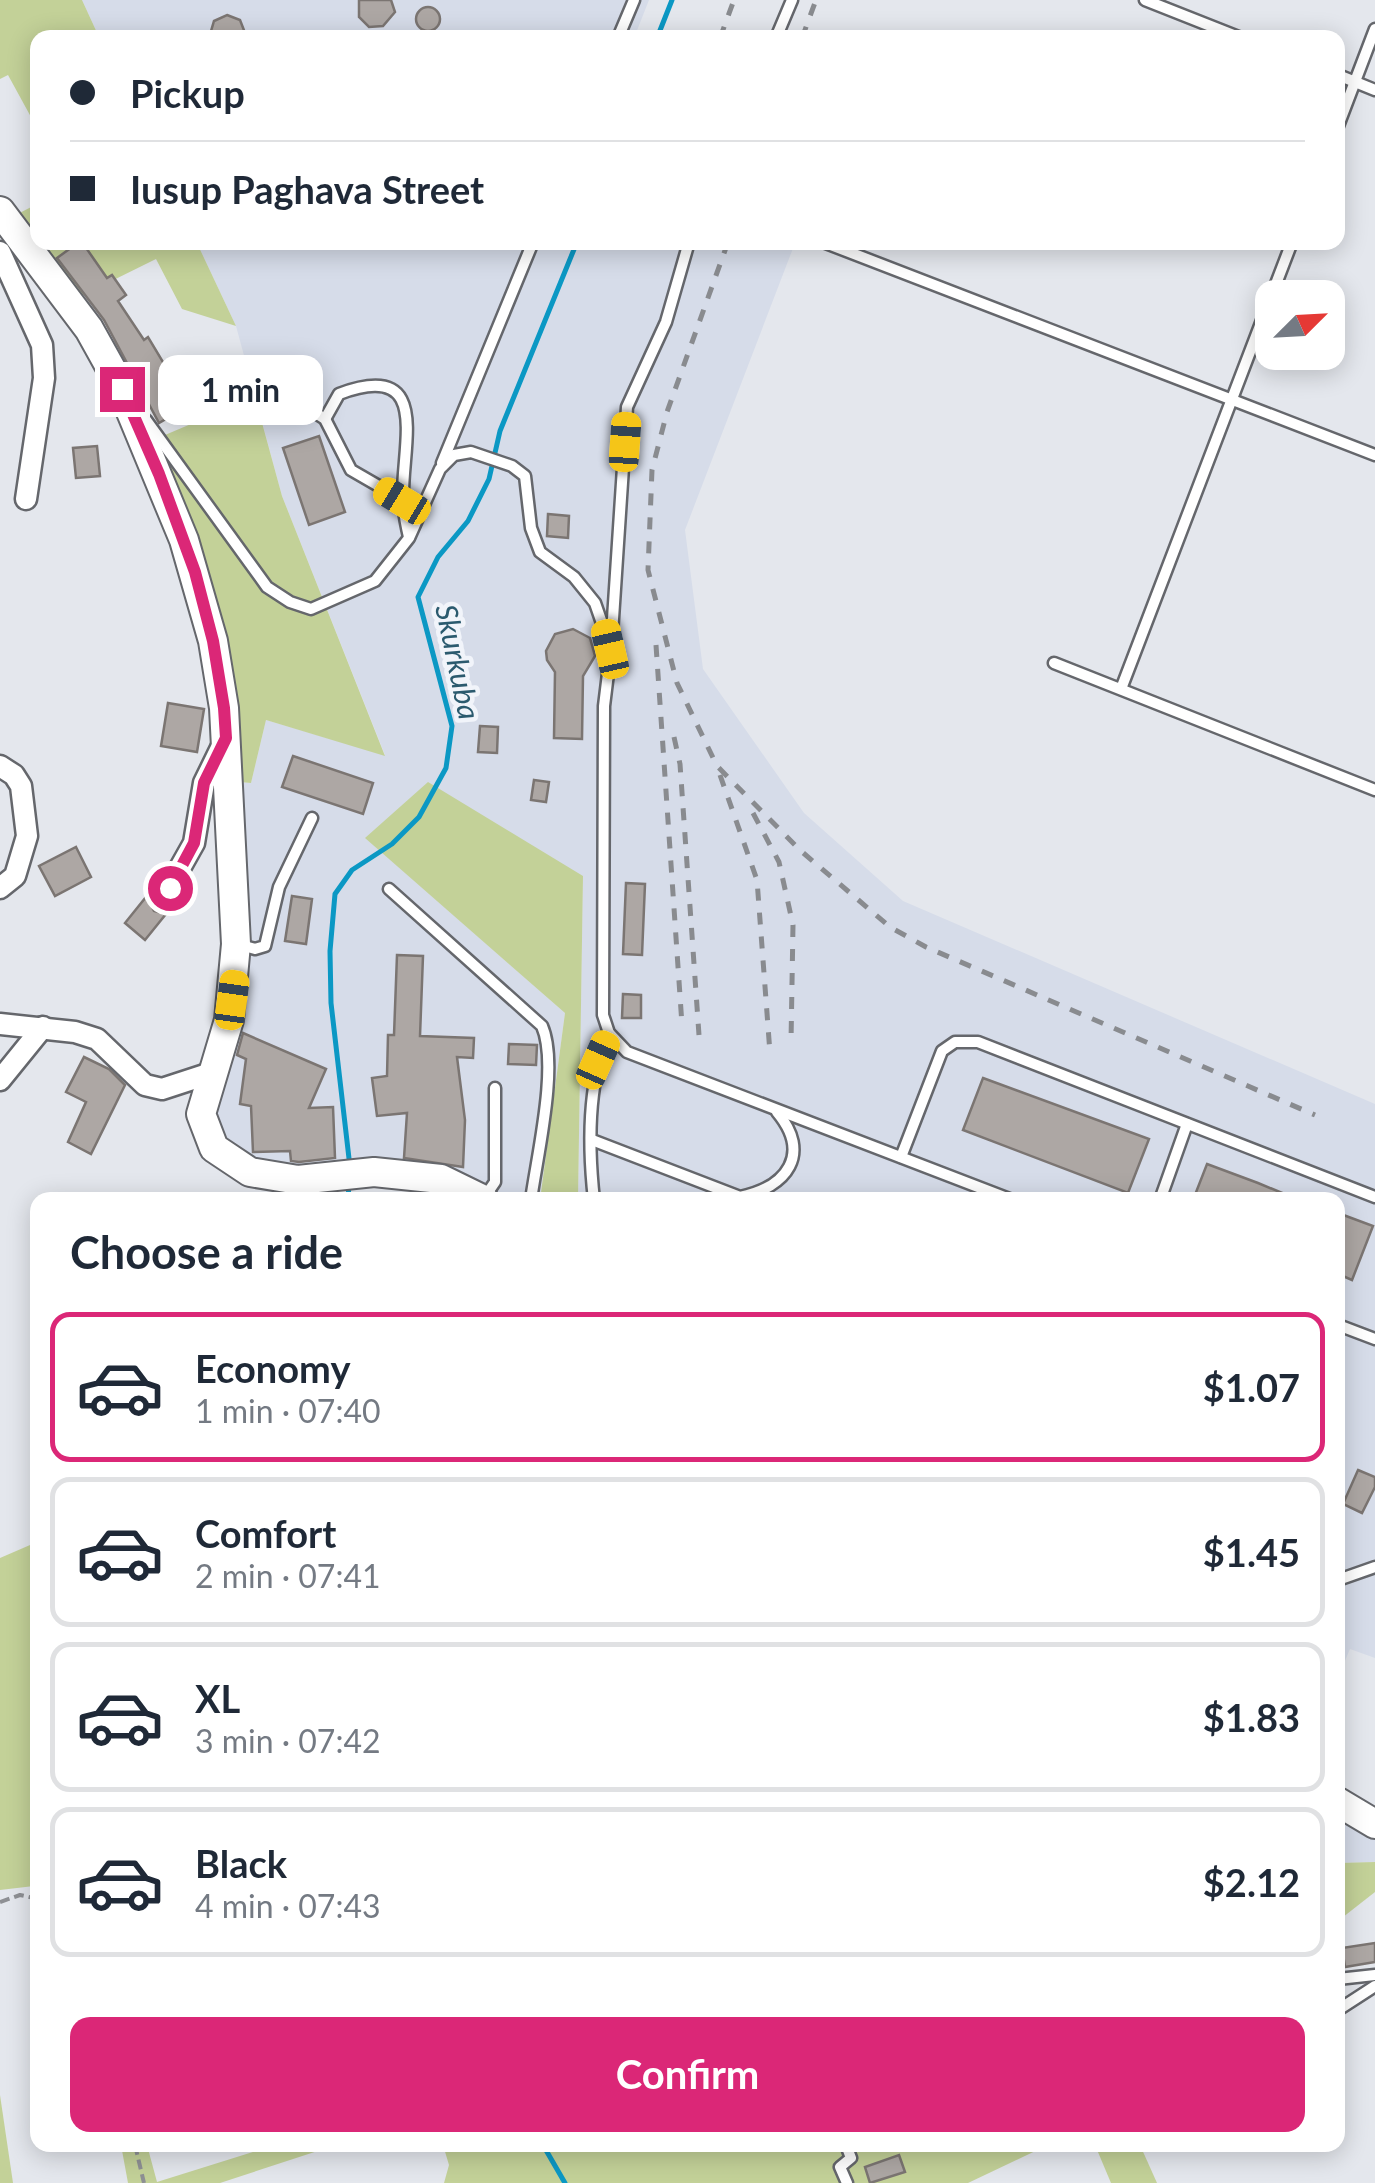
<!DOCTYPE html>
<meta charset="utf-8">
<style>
:root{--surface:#fff;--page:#f2f2f3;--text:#1f2937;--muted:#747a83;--line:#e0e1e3;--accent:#db2777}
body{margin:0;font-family:Lato,sans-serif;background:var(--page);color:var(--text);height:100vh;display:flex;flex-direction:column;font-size:38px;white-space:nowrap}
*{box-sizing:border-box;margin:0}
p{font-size:32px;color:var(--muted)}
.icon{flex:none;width:55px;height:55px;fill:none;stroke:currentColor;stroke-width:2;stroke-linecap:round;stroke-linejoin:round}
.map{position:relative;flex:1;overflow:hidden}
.sheet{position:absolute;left:30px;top:1192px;width:1315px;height:960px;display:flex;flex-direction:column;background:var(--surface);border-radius:20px;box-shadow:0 5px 25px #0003}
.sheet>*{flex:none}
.top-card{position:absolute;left:30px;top:30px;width:1315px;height:220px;border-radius:20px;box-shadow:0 5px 25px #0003;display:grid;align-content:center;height:220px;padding:0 40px;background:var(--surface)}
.needle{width:65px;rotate:66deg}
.fabs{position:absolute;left:1255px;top:280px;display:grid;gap:20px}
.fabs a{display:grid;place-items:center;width:90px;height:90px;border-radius:20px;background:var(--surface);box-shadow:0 5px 25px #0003;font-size:50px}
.end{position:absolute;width:45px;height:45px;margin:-22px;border:12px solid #db2777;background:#fff;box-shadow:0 0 0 5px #fff}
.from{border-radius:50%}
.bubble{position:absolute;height:70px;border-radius:20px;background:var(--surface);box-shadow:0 5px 25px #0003;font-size:32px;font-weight:700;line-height:70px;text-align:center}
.car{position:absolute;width:30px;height:60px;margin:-30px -15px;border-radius:12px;box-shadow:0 0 8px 2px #0007;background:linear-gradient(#f5c518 24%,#345 0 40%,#f5c518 0 76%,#345 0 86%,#f5c518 0)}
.top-card b{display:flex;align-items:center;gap:35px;height:95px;font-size:38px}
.top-card b+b{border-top:2px solid var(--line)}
.top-card i{width:25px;height:25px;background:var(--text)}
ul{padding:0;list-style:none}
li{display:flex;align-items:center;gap:30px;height:150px;margin:0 20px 15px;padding:0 20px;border:5px solid var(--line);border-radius:20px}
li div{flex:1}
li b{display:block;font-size:38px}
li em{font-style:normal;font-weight:700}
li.on{border-color:var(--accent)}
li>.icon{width:90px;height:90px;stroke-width:1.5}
h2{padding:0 40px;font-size:45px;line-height:120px}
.primary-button{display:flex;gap:20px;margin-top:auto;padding:20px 40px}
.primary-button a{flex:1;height:115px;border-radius:20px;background:var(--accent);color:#fff;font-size:40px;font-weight:700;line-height:115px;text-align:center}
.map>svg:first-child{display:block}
.built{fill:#d6dce9}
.green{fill:#c3d198}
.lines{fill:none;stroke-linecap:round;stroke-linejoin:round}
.stream{stroke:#0b98c4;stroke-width:5}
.building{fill:#ada7a4;stroke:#7b7572;stroke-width:2.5}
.lane-casing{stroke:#65676c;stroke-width:15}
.street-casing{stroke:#65676c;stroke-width:25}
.secondary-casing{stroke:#65676c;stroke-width:32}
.path{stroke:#8e9094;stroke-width:4;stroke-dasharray:10 5;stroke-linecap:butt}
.lane{stroke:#fff;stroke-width:10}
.street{stroke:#fff;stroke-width:20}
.secondary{stroke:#fff;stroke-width:28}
.rail{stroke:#898b8f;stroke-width:5;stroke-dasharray:12 12;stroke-linecap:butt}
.route{stroke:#db2777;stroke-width:12}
.labels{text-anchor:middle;stroke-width:9;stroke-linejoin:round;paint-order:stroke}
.water-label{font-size:30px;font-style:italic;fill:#2b5a6e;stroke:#f1f4fa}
</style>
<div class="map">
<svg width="1375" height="2183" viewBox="0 0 1375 2183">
<rect width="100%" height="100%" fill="#e4e7ed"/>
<g class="built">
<polygon points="82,0 649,0 634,38 99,37"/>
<polygon points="197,243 795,243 685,530 703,669 804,813 903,901 1375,1104 1375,1658 1350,1649 1338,1677 1338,1200 578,1200 583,876 366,838 565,1013 540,1200 484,1200 441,1179 250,1172 201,1114 229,1020 228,781 251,783 266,720 385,755 282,496 236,326"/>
<polygon points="1338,1815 1375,1835 1375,1862 1338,1863"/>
</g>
<g class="green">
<polygon points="0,0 82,0 99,37 38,38 37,128 8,75 0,79"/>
<polygon points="37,204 38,242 197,243 236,326 182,309 156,259 69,302 6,220"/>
<polygon points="255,397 282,496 385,756 266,720 251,783 228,781 226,739 146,443"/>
<polygon points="428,782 583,876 578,1200 540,1200 565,1013 365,838"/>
<polygon points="37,1542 37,1891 34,1886 0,1890 0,1558"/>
<polygon points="1375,1862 1375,1892 1338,1921 1338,1863"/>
<polygon points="0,2095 13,2183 0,2183"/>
<polygon points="121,2145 147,2145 157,2182 266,2148 266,2145 336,2145 220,2183 128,2183"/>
<polygon points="443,2145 1048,2145 968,2183 444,2183 449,2165"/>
<polygon points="1095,2145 1140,2145 1157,2183 1111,2183"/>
</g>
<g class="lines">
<g class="stream">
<polyline points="657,38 672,0"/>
<polyline points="350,1167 331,1003 330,951 335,894 352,870 392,844 419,817 446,768 452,726 418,597 438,557 468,521 489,479 500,431 577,242"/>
<polyline points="348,1200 349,1183"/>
<polyline points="543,2145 565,2183"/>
</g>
</g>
<g class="building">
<polygon points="359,0 391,0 395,12 383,26 369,27 359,17"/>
<circle cx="428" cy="19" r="12"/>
<polygon points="227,15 240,20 247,38 209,38 214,21"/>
<polygon points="79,242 82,242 107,278 112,275 126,295 118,301 144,340 148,337 184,397 181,399 186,407 159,423 104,320 57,258"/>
<polygon points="319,436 345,512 309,525 283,448"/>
<polygon points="97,446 100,476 76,478 73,448"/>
<polygon points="548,514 569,516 568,538 547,536"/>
<polygon points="573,629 590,638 595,656 583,676 582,739 554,738 555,672 547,660 546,651 555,634"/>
<polygon points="168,703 204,709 197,752 161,746"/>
<polygon points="480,726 498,727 497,753 478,752"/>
<polygon points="293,756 373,783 363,814 282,787"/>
<polygon points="534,780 549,782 546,802 531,800"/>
<polygon points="76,847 91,877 55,896 39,866"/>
<polygon points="626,883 645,884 642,955 623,954"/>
<polygon points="292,896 312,899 306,944 285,941"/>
<polygon points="146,897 154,911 166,914 145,940 125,923"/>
<polygon points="397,955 423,956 420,1036 474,1038 473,1058 457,1057 465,1120 463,1167 404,1158 407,1113 377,1116 372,1078 387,1076 388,1035 394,1035"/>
<polygon points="623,994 641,995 641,1018 622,1018"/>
<polygon points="243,1033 326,1069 309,1108 333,1107 335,1158 299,1162 291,1161 290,1151 253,1152 251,1106 240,1104 246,1059 237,1055"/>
<polygon points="509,1044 537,1045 536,1065 508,1064"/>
<polygon points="84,1057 109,1069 125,1085 91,1154 68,1142 86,1102 66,1092"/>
<polygon points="983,1078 1149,1139 1128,1193 963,1130"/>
<polygon points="1207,1164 1258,1183 1299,1200 1193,1200"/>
<polygon points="1338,1213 1373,1226 1352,1280 1338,1274"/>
<polygon points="1358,1470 1375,1477 1375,1487 1362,1513 1343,1504"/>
<polygon points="1375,1943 1375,1962 1345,1967 1342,1948"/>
<polygon points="899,2155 905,2172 870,2183 865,2167"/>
</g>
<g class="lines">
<defs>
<g id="lane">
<polyline points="1145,0 1241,38"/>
<polyline points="618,38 634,0"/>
<polyline points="776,38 792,0"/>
<polyline points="1338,75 1375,90"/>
<polyline points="1338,126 1375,29"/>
<polyline points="823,242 1375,455"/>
<polyline points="268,383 325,419 351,470 422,511"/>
<path d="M325,419L339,394C432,359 402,443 403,497C403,510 406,524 409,537"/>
<polyline points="146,420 267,587 290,602 311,609 375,581 409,538 440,469 454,455 471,452 512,466 525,476 531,528 540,552 574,577 595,603 611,649 627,407 666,322 689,242"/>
<polyline points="442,463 533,242"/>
<polyline points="611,649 604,706 603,1015 609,1033 627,1052 1012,1200"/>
<polyline points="1054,663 1375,790"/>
<polyline points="1121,689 1292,242"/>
<path d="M389,889L542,1026C559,1065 537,1156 531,1200"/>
<polyline points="237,944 255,949 265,946 279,887 312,818"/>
<path d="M592,1140L740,1197C787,1187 812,1154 777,1112"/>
<polyline points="901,1157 942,1051 955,1042 978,1042 1375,1197"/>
<polyline points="484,1198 495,1182 495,1088"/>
<path d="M594,1200C588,1146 587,1083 609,1033"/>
<polyline points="1160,1200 1187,1124"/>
<polyline points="1338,1325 1375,1339"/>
<polyline points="1338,1580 1375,1567"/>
<polyline points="1338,1979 1375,1975"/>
<polyline points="1338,2010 1375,1986"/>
<polyline points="846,2145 851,2158 840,2167 847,2183"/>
</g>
<g id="street">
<polyline points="0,252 42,345 44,378 26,499"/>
<polyline points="0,766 14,775 21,786 27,836 15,876 0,888"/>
<polyline points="162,900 194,843 204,783 225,740"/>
<polyline points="0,1024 75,1032 97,1039 145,1085 162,1089 211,1073"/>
<polyline points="0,1080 43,1027"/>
</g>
<g id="secondary">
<polyline points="0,211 89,329 119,383 184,540 213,641 224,708 236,944 229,1020 201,1114 214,1148 250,1172 298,1180 374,1172 441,1179 484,1200"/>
<polyline points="1338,1802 1375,1824"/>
</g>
</defs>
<use href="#lane" class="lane-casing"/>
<use href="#street" class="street-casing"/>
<use href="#secondary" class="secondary-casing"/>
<g class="path">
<polyline points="0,1902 20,1895 38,1899"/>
<polyline points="135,2145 144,2183"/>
</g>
<use href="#lane" class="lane"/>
<use href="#street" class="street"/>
<use href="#secondary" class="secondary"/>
<g class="rail">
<polyline points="720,38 734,0"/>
<polyline points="802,38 816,0"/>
<polyline points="728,242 667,412 652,470 648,570 677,683 717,766 801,851 890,927 926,947 1315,1115"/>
<polyline points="656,645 682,1025"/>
<polyline points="674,737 680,764 699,1035"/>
<polyline points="720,775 757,880 770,1053"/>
<polyline points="753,813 779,862 793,925 791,1042"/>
</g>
</g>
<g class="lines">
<polyline class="route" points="122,389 159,474 195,572 213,641 224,708 226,738 204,783 194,843 170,888"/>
</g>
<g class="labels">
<g class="water-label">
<text transform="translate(457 662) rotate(78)" y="10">Skurkuba</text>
</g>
</g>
</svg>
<div class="fabs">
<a><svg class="needle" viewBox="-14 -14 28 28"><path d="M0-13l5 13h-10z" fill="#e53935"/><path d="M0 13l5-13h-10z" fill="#747a83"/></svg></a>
</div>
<i class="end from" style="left:170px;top:888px"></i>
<i class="end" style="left:122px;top:389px"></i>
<div class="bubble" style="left:158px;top:355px;width:165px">1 min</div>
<i class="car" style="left:625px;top:442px;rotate:4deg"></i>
<i class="car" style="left:402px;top:501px;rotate:301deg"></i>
<i class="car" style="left:610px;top:649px;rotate:347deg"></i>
<i class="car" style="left:232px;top:1000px;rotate:8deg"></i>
<i class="car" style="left:598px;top:1060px;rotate:24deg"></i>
<div class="top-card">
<b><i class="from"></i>Pickup</b>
<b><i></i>Iusup Paghava Street</b>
</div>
<section class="sheet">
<h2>Choose a ride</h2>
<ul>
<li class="on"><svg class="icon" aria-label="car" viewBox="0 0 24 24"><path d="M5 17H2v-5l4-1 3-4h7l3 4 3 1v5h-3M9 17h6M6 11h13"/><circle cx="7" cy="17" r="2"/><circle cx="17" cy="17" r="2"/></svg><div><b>Economy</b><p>1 min · 07:40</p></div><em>$1.07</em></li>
<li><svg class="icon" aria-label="car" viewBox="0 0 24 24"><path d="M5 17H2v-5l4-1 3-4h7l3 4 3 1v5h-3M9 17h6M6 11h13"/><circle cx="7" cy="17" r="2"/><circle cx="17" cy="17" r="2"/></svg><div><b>Comfort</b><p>2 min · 07:41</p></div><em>$1.45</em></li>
<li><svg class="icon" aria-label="car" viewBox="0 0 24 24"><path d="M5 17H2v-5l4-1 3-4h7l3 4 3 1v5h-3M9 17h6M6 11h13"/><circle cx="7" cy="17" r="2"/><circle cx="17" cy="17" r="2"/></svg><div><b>XL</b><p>3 min · 07:42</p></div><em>$1.83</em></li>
<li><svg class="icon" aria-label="car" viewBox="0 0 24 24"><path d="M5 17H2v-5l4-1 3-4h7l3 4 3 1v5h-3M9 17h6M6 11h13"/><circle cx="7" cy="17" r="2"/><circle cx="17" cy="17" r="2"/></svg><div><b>Black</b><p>4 min · 07:43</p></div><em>$2.12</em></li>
</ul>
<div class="primary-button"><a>Confirm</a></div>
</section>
</div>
